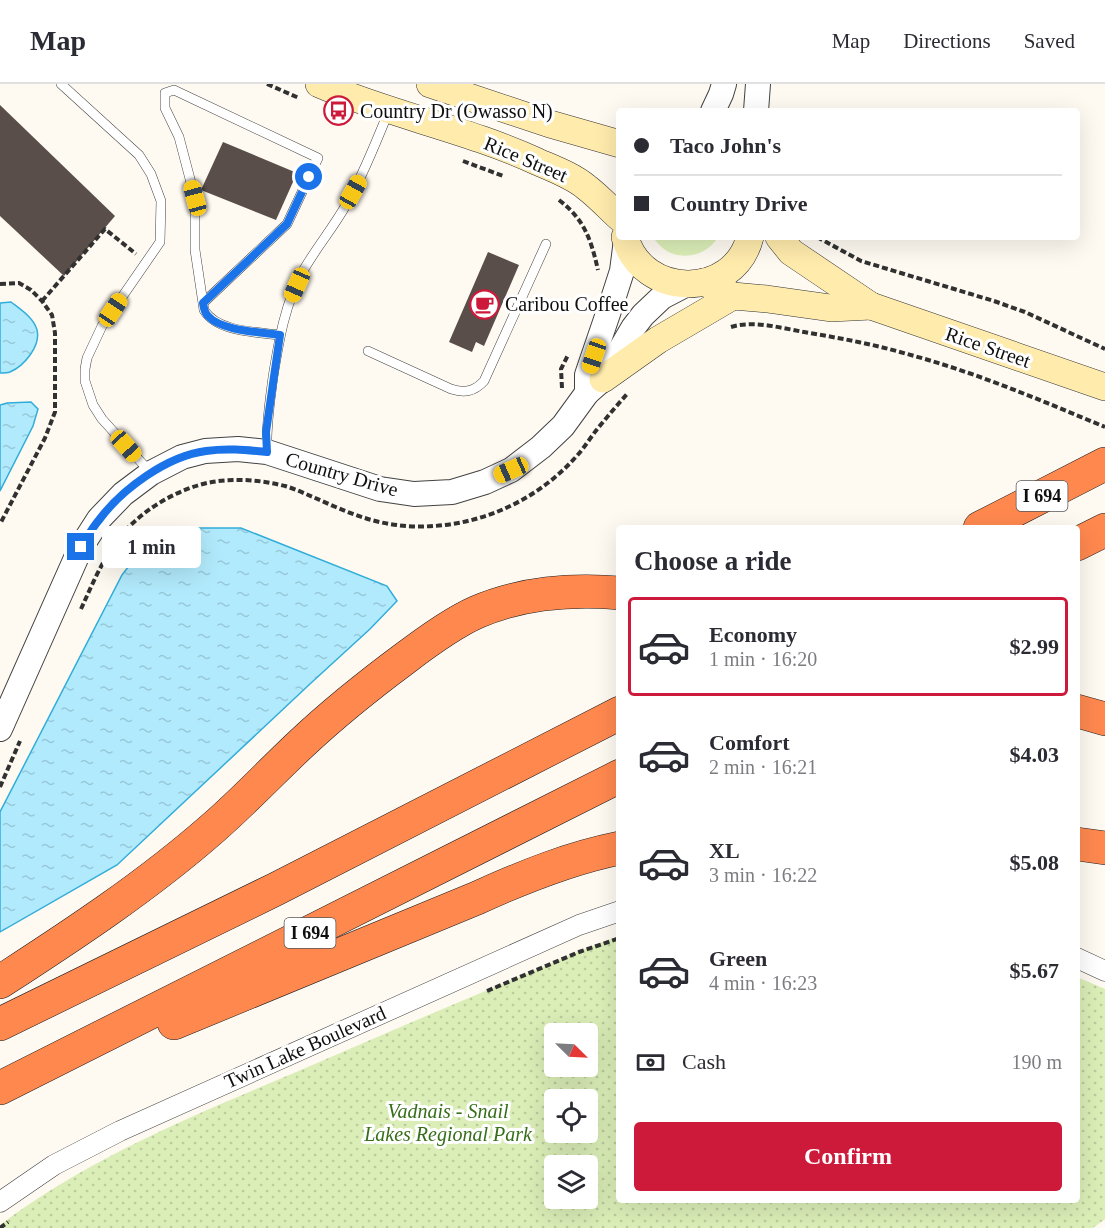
<!DOCTYPE html>
<meta charset="utf-8">
<style>
:root{--surface:#fff;--page:#f2f2f3;--text:#2b2b33;--muted:#7c7c81;--line:#e1e1e2;--accent:#cd1a3a}
body{margin:0;font-family:"Times New Roman",serif;background:var(--page);color:var(--text);height:100vh;display:flex;flex-direction:column;font-size:22px;white-space:nowrap}
*{box-sizing:border-box;margin:0}
p{font-size:20px;color:var(--muted)}
.icon{flex:none;width:33px;height:33px;fill:none;stroke:currentColor;stroke-width:2;stroke-linecap:round;stroke-linejoin:round}
.map{position:relative;flex:1;overflow:hidden}
.sheet{position:absolute;left:616px;top:441px;width:464px;height:678px;display:flex;flex-direction:column;background:var(--surface);border-radius:6px;box-shadow:0 6px 24px #0002}
.sheet>*{flex:none}
.hud{position:absolute;left:616px;top:24px;width:464px;height:132px;border-radius:6px;box-shadow:0 6px 24px #0002;display:grid;align-content:center;height:132px;padding:0 18px;background:var(--surface)}
.needle{width:39px;rotate:114deg}
.fabs{position:absolute;left:544px;top:939px;display:grid;gap:12px}
.fabs a{display:grid;place-items:center;width:54px;height:54px;border-radius:6px;background:var(--surface);box-shadow:0 6px 24px #0002;font-size:30px}
.end{position:absolute;width:27px;height:27px;margin:-14px;border:8px solid #1a73e8;background:#fff;box-shadow:0 0 0 3px #fff}
.from{border-radius:50%}
.bubble{position:absolute;height:42px;border-radius:6px;background:var(--surface);box-shadow:0 6px 24px #0002;font-size:20px;font-weight:700;line-height:42px;text-align:center}
.car{position:absolute;width:18px;height:36px;margin:-18px -9px;border-radius:8px;box-shadow:0 0 4px 2px #0007;background:linear-gradient(#f5c518 24%,#345 0 40%,#f5c518 0 76%,#345 0 86%,#f5c518 0)}
.hud b{display:flex;align-items:center;gap:21px;height:57px;font-size:22px}
.hud b+b{border-top:2px solid var(--line)}
.hud i{width:15px;height:15px;background:var(--text)}
ul{padding:0;list-style:none}
li{display:flex;align-items:center;gap:18px;height:99px;margin:0 12px 9px;padding:0 6px;border:3px solid transparent;border-radius:6px}
li div{flex:1}
li b{display:block;font-size:22px}
li em{font-style:normal;font-weight:700}
li.active{border-color:var(--accent)}
li>.icon{width:54px;height:54px;stroke-width:1.5}
h2{padding:0 18px;font-size:27px;line-height:72px}
.pay{display:flex;align-items:center;gap:15px;height:66px;padding:0 18px;font-size:22px}
.pay p{margin-inline-start:auto}
.primary-button{display:flex;gap:12px;margin-top:auto;padding:12px 18px}
.primary-button a{flex:1;height:69px;border-radius:6px;background:var(--accent);color:#fff;font-size:24px;font-weight:700;line-height:69px;text-align:center}
header{display:flex;align-items:center;gap:36px;box-sizing:border-box;height:84px;padding:0 30px;background:var(--surface);border-bottom:2px solid var(--line)}
header strong{font-size:28px}
nav{display:flex;gap:33px;margin-inline-start:auto;font-size:21px}
.map>svg:first-child{display:block}
.grass{fill:#dbeeb7}
.park{fill:url(#park-dots);fill-rule:evenodd}
.water{fill:url(#water-ripples);stroke:#31add9;stroke-width:1.5}
.building{fill:#594e4a}
.lines{fill:none;stroke-linecap:round;stroke-linejoin:round}
.service-casing{stroke:#424242;stroke-width:10}
.minor-casing{stroke:#424242;stroke-width:21}
.tertiary-casing{stroke:#424242;stroke-width:26}
.secondary-casing{stroke:#313131;stroke-width:28}
.motorway-casing{stroke:#202020;stroke-width:34}
.path{stroke:#313131;stroke-width:4;stroke-dasharray:6 3;stroke-linecap:butt}
.service{stroke:#fff;stroke-width:9}
.minor{stroke:#fff;stroke-width:20}
.tertiary{stroke:#fff;stroke-width:24}
.secondary{stroke:#ffebac;stroke-width:27}
.motorway{stroke:#ff884f;stroke-width:33}
.route{stroke:#1a73e8;stroke-width:8}
.labels{text-anchor:middle;stroke-width:6;stroke-linejoin:round;paint-order:stroke}
.shield{fill:#fff;stroke:#575757;stroke-width:1.5}
.shield-label{font-size:18px;font-weight:bold;fill:#0f0f0f}
.poi-label{font-size:20px;fill:#0f0f0f;stroke:#fff;text-anchor:start}
.street-label{font-size:20px;fill:#0f0f0f;stroke:#fff}
.park-label{font-size:20px;font-style:italic;fill:#366e19;stroke:#fff}
</style>
<header>
<strong>Map</strong>
<nav><a>Map</a><a>Directions</a><a>Saved</a></nav>
</header>
<div class="map">
<svg width="1105" height="1144" viewBox="0 0 1105 1144">
<defs>
<pattern id="park-dots" width="8" height="8" patternUnits="userSpaceOnUse" patternTransform="scale(1.5)"><rect width="8" height="8" fill="#dbeeb7"/><path d="M2 2h.1M6 6h.1" fill="none" stroke="#bbcb9c" stroke-width="1.8" stroke-linecap="round"/></pattern>
<pattern id="water-ripples" width="26" height="14" patternUnits="userSpaceOnUse" patternTransform="scale(1.5)"><rect width="26" height="14" fill="#b1eafc"/><path d="M2 4q2-2 4 0t4 0M15 11q2-2 4 0t4 0" fill="none" stroke="#97c8d7"/></pattern>
</defs>
<rect width="100%" height="100%" fill="#fffaf1"/>
<path class="grass" d="M652,153H718C709,169 688,176 671,169C663,166 658,159 652,153Z"/>
<path class="park" d="M619,852L620,1116H1077V893L1105,905V1135L1093,1144H0V1141C99,1066 218,1022 331,973C393,946 456,919 519,893C552,879 585,864 619,852ZM555,950H588V982H555ZM555,1016H588V1048H555ZM555,1082H588V1114H555Z"/>
<g class="water">
<path d="M11,218C20,225 34,234 37,246C41,262 24,282 10,288C7,289 3,289 0,289V219Z"/>
<polygon points="31,318 38,325 33,342 0,407 0,321 7,319"/>
<polygon points="192,444 241,444 387,502 397,517 370,545 311,599 117,781 0,848 0,728 122,491 142,465"/>
</g>
<g class="building">
<polygon points="0,21 115,132 64,192 0,132"/>
<polygon points="223,58 297,89 276,136 201,106"/>
<polygon points="488,168 519,181 484,262 476,258 472,268 449,258"/>
</g>
<g class="lines">
<defs>
<g id="service">
<polyline points="61,0 139,71 151,90 161,117 160,158 102,242 87,274 85,285 85,297 93,321 102,335 150,388"/>
<path d="M203,219L287,140L318,74L174,6L165,9V24L179,53L195,114V166L204,226C217,248 257,248 280,251"/>
<path d="M368,267L451,305C464,309 474,308 484,297L546,160"/>
<path d="M267,366C266,341 270,317 273,293C279,256 285,219 303,187C316,164 333,144 346,121C363,92 375,60 388,29"/>
</g>
<g id="minor">
<polyline points="1077,874 1105,887"/>
<polyline points="0,1118 54,1081 120,1047 579,841 620,827"/>
</g>
<g id="tertiary">
<polyline points="713,27 721,10 724,0"/>
<polyline points="756,27 758,0"/>
<polyline points="587,309 587,291 613,215 622,187 626,156"/>
<polyline points="0,645 81,463 99,435 123,410 151,389 182,373 205,367 238,365 267,368 380,405 414,410 452,408 485,398 511,386 541,363 563,342 587,309 603,295 633,244 643,231 662,213 685,201"/>
</g>
<g id="secondary">
<path d="M319,0C390,31 467,45 538,78C554,85 573,92 586,103C598,112 609,124 620,134"/>
<polyline points="430,0 550,40 620,60"/>
<path d="M625,153C642,215 734,216 750,153"/>
<polyline points="779,153 791,168 871,222 1105,303"/>
<polyline points="704,198 733,212 767,215 831,224 871,222"/>
<polyline points="603,295 658,256 733,212"/>
</g>
<g id="motorway">
<polyline points="980,444 1105,380"/>
<polyline points="1077,460 1105,446"/>
<polyline points="1077,627 1105,635"/>
<polyline points="1077,760 1105,764"/>
<path d="M0,898C74,850 147,802 213,744C244,717 272,687 302,659C334,629 369,601 404,575C425,559 452,539 477,528C521,509 572,505 620,509"/>
<path d="M174,939L477,814C523,793 570,774 620,764"/>
<polyline points="0,940 276,805 620,629"/>
<polyline points="0,1004 620,692"/>
</g>
</defs>
<use href="#service" class="service-casing"/>
<use href="#minor" class="minor-casing"/>
<use href="#tertiary" class="tertiary-casing"/>
<use href="#secondary" class="secondary-casing"/>
<use href="#motorway" class="motorway-casing"/>
<g class="path">
<polyline points="267,0 299,14"/>
<polyline points="463,77 503,92"/>
<path d="M559,116C585,136 591,156 598,186"/>
<polyline points="817,153 861,177 994,217 1025,228 1105,265"/>
<polyline points="0,200 19,199 31,206 42,217 52,231 55,249 55,328 45,354 0,440"/>
<polyline points="42,217 105,145 136,170"/>
<path d="M731,243C754,236 781,244 804,248C839,254 873,260 907,270C975,288 1040,316 1105,343"/>
<polyline points="562,304 561,285 568,271"/>
<path d="M81,525C92,501 103,474 120,453C141,426 179,404 212,398C236,394 261,396 285,402C292,404 299,407 306,410C325,418 345,428 365,434C407,448 458,444 499,427C526,416 553,398 573,376C583,366 590,354 598,344C608,332 618,320 628,309"/>
<polyline points="0,703 20,657"/>
<polyline points="487,907 579,868 620,854"/>
<polyline points="0,1144 8,1138"/>
</g>
<use href="#service" class="service"/>
<use href="#minor" class="minor"/>
<use href="#tertiary" class="tertiary"/>
<use href="#secondary" class="secondary"/>
<use href="#motorway" class="motorway"/>
</g>
<g class="lines">
<path class="route" d="M81,463C87,454 92,444 99,436C122,405 167,372 206,367C227,364 246,366 267,368L266,348L280,251C261,248 221,247 208,232C204,228 204,224 203,219L287,140L309,93"/>
</g>
<defs>
<symbol id="bus-ring" viewBox="-11 -11 22 22"><circle r="9.5" fill="#fff" stroke="#cd1a3a" stroke-width="1.5"/><path d="M-5-6H5V4H4V6H2V4H-2V6H-4V4H-5ZM-3.5-4V0h7V-4ZM-3.5 1.2v1.5H-2V1.2ZM2 1.2v1.5H3.5V1.2Z" fill="#cd1a3a"/></symbol>
<symbol id="cafe-ring" viewBox="-11 -11 22 22"><circle r="9.5" fill="#fff" stroke="#cd1a3a" stroke-width="1.5"/><path d="M-5.5-4.5H6V0H3Q3 3.5 0 3.5H-2.5Q-5.5 3.5-5.5 0ZM3-3.2v2h1.7v-2ZM-6 4.5H4V6H-6Z" fill="#cd1a3a"/></symbol>
</defs>
<g fill-rule="evenodd">
<use href="#bus-ring" x="322" y="10" width="33" height="33"/>
<use href="#cafe-ring" x="468" y="204" width="33" height="33"/>
</g>
<g class="labels">
<g class="shield">
<rect x="1016.5" y="397" width="51" height="30" rx="4.5"/>
<rect x="284.5" y="834" width="51" height="30" rx="4.5"/>
</g>
<g class="shield-label">
<text x="1042" y="418">I 694</text>
<text x="310" y="855">I 694</text>
</g>
<g class="poi-label">
<text x="360" y="34">Country Dr (Owasso N)</text>
<text x="505" y="227">Caribou Coffee</text>
</g>
<g class="street-label">
<text transform="translate(526 75) rotate(23)" y="7">Rice Street</text>
<text transform="translate(988 263) rotate(19)" y="7">Rice Street</text>
<text transform="translate(342 390) rotate(16)" y="7">Country Drive</text>
<text transform="translate(305 963) rotate(-24)" y="7">Twin Lake Boulevard</text>
</g>
<g class="park-label">
<text x="448" y="1034">Vadnais - Snail<tspan x="448" dy="23">Lakes Regional Park</tspan></text>
</g>
</g>
</svg>
<div class="fabs">
<a><svg class="needle" viewBox="-14 -14 28 28"><path d="M0-13l5 13h-10z" fill="#e53935"/><path d="M0 13l5-13h-10z" fill="#7c7c81"/></svg></a>
<a><svg class="icon" aria-label="locate" viewBox="0 0 24 24"><circle cx="12" cy="12" r="6"/><path d="M12 2v4M12 18v4M2 12h4M18 12h4"/></svg></a>
<a><svg class="icon" aria-label="layers" viewBox="0 0 24 24"><path d="M12 4l9 5-9 5-9-5zM3 14l9 5 9-5"/></svg></a>
</div>
<i class="end from" style="left:309px;top:93px"></i>
<i class="end" style="left:81px;top:463px"></i>
<div class="bubble" style="left:102px;top:442px;width:99px">1 min</div>
<i class="car" style="left:353px;top:108px;rotate:29deg"></i>
<i class="car" style="left:195px;top:114px;rotate:345deg"></i>
<i class="car" style="left:297px;top:201px;rotate:204deg"></i>
<i class="car" style="left:113px;top:226px;rotate:34deg"></i>
<i class="car" style="left:594px;top:272px;rotate:199deg"></i>
<i class="car" style="left:126px;top:362px;rotate:138deg"></i>
<i class="car" style="left:511px;top:386px;rotate:246deg"></i>
<div class="hud">
<b><i class="from"></i>Taco John's</b>
<b><i></i>Country Drive</b>
</div>
<section class="sheet">
<h2>Choose a ride</h2>
<ul>
<li class="active"><svg class="icon" aria-label="car" viewBox="0 0 24 24"><path d="M5 17H2v-5l4-1 3-4h7l3 4 3 1v5h-3M9 17h6M6 11h13"/><circle cx="7" cy="17" r="2"/><circle cx="17" cy="17" r="2"/></svg><div><b>Economy</b><p>1 min · 16:20</p></div><em>$2.99</em></li>
<li><svg class="icon" aria-label="car" viewBox="0 0 24 24"><path d="M5 17H2v-5l4-1 3-4h7l3 4 3 1v5h-3M9 17h6M6 11h13"/><circle cx="7" cy="17" r="2"/><circle cx="17" cy="17" r="2"/></svg><div><b>Comfort</b><p>2 min · 16:21</p></div><em>$4.03</em></li>
<li><svg class="icon" aria-label="car" viewBox="0 0 24 24"><path d="M5 17H2v-5l4-1 3-4h7l3 4 3 1v5h-3M9 17h6M6 11h13"/><circle cx="7" cy="17" r="2"/><circle cx="17" cy="17" r="2"/></svg><div><b>XL</b><p>3 min · 16:22</p></div><em>$5.08</em></li>
<li><svg class="icon" aria-label="car" viewBox="0 0 24 24"><path d="M5 17H2v-5l4-1 3-4h7l3 4 3 1v5h-3M9 17h6M6 11h13"/><circle cx="7" cy="17" r="2"/><circle cx="17" cy="17" r="2"/></svg><div><b>Green</b><p>4 min · 16:23</p></div><em>$5.67</em></li>
</ul>
<div class="pay"><svg class="icon" aria-label="cash" viewBox="0 0 24 24"><path d="M3 7h18v10H3z"/><circle cx="12" cy="12" r="2"/></svg>Cash<p>190 m</p></div>
<div class="primary-button"><a>Confirm</a></div>
</section>
</div>
